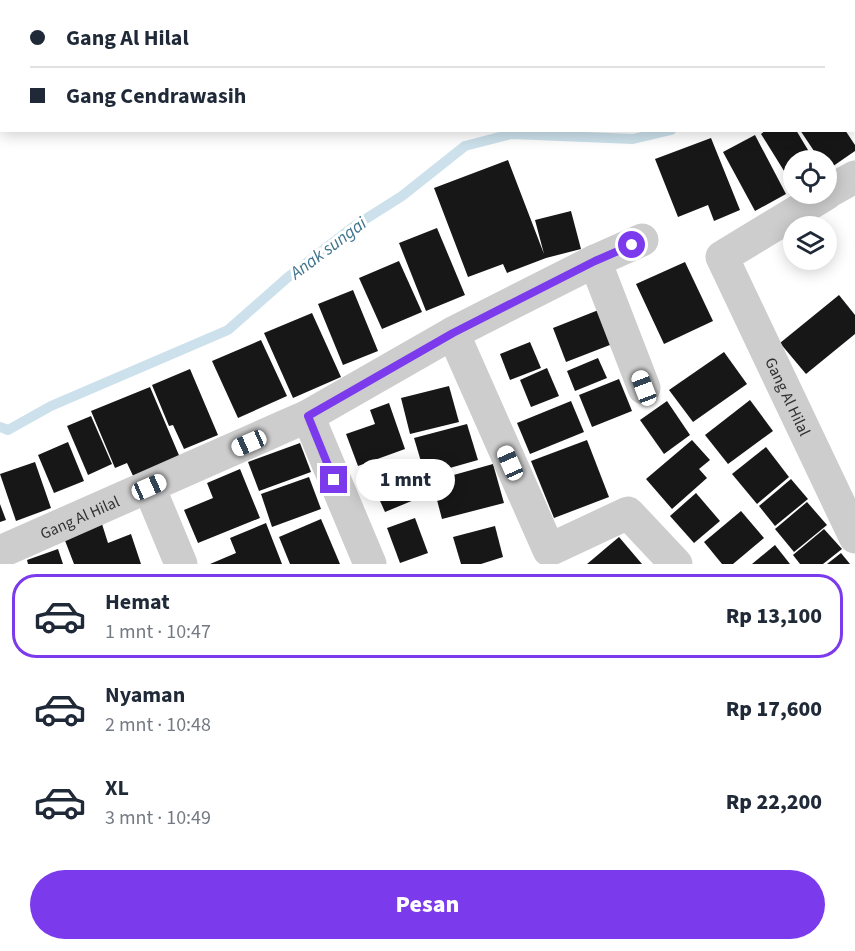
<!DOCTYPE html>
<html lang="id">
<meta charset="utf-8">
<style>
:root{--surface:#fff;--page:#f2f2f3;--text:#1f2937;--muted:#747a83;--line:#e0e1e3;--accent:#7c3aed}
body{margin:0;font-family:"Source Sans 3",sans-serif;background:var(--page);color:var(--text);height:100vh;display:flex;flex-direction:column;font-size:22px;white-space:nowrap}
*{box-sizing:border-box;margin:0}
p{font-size:20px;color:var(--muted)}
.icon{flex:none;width:33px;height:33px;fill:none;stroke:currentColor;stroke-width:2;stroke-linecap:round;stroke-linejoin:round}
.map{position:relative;height:564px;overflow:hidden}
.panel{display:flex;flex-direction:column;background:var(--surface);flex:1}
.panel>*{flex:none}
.guide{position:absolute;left:0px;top:0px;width:855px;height:132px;box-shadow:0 3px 15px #0003;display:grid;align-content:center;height:132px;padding:0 30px;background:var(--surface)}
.tools{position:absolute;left:783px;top:150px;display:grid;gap:12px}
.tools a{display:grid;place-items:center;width:54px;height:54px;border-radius:50%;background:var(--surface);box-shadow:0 3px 15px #0003;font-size:30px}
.end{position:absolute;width:27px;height:27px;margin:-14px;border:8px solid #7c3aed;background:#fff;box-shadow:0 0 0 3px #fff}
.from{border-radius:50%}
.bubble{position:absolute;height:42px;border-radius:21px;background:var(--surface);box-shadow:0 3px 15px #0003;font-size:20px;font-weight:800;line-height:42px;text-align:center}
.car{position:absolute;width:18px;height:36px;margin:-18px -9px;border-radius:8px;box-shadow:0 0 4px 2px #0007;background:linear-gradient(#fff 24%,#345 0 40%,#fff 0 76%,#345 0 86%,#fff 0)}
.guide b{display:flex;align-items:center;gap:21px;height:57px;font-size:22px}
.guide b+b{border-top:2px solid var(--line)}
.guide i{width:15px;height:15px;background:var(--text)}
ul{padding:10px 0 0;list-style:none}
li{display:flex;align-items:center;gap:18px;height:84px;margin:0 12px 9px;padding:0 18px;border:3px solid transparent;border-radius:24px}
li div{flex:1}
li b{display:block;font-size:22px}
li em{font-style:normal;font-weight:800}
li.active{border-color:var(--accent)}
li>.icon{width:54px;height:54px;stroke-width:1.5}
.action{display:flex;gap:12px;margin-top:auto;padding:12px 30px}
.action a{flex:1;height:69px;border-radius:36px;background:var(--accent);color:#fff;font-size:24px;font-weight:800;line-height:69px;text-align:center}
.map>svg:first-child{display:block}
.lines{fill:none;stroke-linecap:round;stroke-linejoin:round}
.stream{stroke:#cce1eb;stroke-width:10}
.building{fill:#171717}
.minor{stroke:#cdcdcd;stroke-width:33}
.route{stroke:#7c3aed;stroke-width:8}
.labels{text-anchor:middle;stroke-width:6;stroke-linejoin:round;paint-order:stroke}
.street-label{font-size:16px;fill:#303030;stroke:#fff}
.water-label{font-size:18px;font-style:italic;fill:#41758f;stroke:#fff}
</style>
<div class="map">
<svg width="855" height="564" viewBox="0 0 855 564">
<rect width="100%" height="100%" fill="#fff"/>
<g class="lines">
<g class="stream">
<polyline points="854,32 855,30"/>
<polyline points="0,427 8,430 51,406 228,330 287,278 353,227 402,196 465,146 511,134 633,139 671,130"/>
</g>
</g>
<g class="building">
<polygon points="766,130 796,130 814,160 794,160 794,187 761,134"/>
<polygon points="800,130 845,130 855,145 855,151 826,171 826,160 820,160"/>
<polygon points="755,135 786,194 755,211 723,152"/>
<polygon points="711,138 740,210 714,221 708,205 678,217 655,159"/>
<polygon points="508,160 544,254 535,220 571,211 581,249 546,258 507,273 503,264 468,277 434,188"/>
<polygon points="437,228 465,295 426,311 399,243"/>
<polygon points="399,261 422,312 382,329 359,278"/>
<polygon points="685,262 713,321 664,344 636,284"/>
<polygon points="353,290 378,351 343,365 318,304"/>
<polygon points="839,295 855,315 855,334 806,374 780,343"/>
<polygon points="601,309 615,343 566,362 553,328"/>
<polygon points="312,313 341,377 293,398 264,333"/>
<polygon points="261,340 287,396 238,418 212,361"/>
<polygon points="530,342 541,368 510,380 500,354"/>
<polygon points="724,352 747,384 693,422 669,390"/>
<polygon points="598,358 607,378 575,391 567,371"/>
<polygon points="547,368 559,396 531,407 520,380"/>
<polygon points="190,369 218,435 184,449 173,425 169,426 152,385"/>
<polygon points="619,379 632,411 592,427 579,395"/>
<polygon points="449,386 459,422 410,434 401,398"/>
<polygon points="150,387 181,460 135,480 127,463 115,468 91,411"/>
<polygon points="750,400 773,431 728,464 705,435"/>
<polygon points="571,401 584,432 530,454 517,423"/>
<polygon points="667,401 690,435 664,454 640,420"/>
<polygon points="389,403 405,449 358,466 346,434 375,424 370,410"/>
<polygon points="91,416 112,464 88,475 67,426"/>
<polygon points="467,424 478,460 425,475 414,438"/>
<polygon points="587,440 609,497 554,518 531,461"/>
<polygon points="692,440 710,460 699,469 707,478 672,509 646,479"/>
<polygon points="68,442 84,481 54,493 38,455"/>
<polygon points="300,443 311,472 259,491 248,462"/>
<polygon points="766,447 789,477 757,504 732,474"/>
<polygon points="396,461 414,500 385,512 368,474"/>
<polygon points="35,462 51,508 16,521 0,474"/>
<polygon points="493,464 504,503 442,519 432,481"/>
<polygon points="240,469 260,518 198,543 184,510 213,498 207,483"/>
<polygon points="309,477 321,509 272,527 261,494"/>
<polygon points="791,479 808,499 775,526 759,506"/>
<polygon points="696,493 720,521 694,543 670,516"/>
<polygon points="807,502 827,525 794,552 775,529"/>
<polygon points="0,504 6,520 0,522"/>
<polygon points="741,511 764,538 733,564 722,564 704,542"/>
<polygon points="415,518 428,553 400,563 387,528"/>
<polygon points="321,519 340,564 290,564 279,537"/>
<polygon points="266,523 282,564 210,564 236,553 230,538"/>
<polygon points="102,524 108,543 131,534 141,564 74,564 64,538"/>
<polygon points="495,526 503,557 481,564 461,564 453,537"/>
<polygon points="824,529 842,549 823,564 800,564 793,555"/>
<polygon points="619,537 642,564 587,564"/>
<polygon points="775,545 790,564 752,564"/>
<polygon points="58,549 63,564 28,564 27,560"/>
<polygon points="841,553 850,564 827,564"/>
</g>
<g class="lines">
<g class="minor">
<polyline points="826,193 855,177"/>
<path id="s1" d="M826,194L722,257L855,537"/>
<polyline points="595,261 644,388"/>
<polyline points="453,333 549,550 628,513 676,564"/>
<polyline points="308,416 370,564"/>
<polyline points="149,487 181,564"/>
<path id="s2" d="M0,552L308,416L453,333L595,261L642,240"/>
</g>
</g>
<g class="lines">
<polyline class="route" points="334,480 308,416 453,333 595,261 632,245"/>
</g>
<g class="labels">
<g class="street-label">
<text dy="6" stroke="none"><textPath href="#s1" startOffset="276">Gang Al Hilal</textPath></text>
<text dy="6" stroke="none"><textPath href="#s2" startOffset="87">Gang Al Hilal</textPath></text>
</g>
<g class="water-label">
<text transform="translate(328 248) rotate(-37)" y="6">Anak sungai</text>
</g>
</g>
</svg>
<div class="tools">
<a><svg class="icon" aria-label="locate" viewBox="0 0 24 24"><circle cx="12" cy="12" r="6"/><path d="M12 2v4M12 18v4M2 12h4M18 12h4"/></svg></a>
<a><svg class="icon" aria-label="layers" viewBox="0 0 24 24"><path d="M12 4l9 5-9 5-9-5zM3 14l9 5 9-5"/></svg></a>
</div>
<i class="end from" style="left:632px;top:245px"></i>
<i class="end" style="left:334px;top:480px"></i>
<div class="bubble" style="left:356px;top:459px;width:99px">1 mnt</div>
<i class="car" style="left:644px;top:388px;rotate:339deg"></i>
<i class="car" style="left:249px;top:443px;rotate:246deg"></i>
<i class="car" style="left:510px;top:463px;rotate:336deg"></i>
<i class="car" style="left:149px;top:487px;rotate:66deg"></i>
<div class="guide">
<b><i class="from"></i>Gang Al Hilal</b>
<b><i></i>Gang Cendrawasih</b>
</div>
</div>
<section class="panel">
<ul>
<li class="active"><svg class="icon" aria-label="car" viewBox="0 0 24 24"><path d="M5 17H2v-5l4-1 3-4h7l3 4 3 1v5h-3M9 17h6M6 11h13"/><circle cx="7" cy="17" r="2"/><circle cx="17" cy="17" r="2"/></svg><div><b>Hemat</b><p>1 mnt · 10:47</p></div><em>Rp 13,100</em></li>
<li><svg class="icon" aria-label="car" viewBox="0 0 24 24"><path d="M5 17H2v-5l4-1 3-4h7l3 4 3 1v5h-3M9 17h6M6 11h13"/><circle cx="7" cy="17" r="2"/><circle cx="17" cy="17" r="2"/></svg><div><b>Nyaman</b><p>2 mnt · 10:48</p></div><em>Rp 17,600</em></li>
<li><svg class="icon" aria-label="car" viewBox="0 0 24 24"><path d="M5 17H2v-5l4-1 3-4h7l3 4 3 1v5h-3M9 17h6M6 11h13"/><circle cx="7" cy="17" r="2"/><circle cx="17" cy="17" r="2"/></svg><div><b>XL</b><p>3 mnt · 10:49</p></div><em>Rp 22,200</em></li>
</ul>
<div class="action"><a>Pesan</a></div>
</section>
